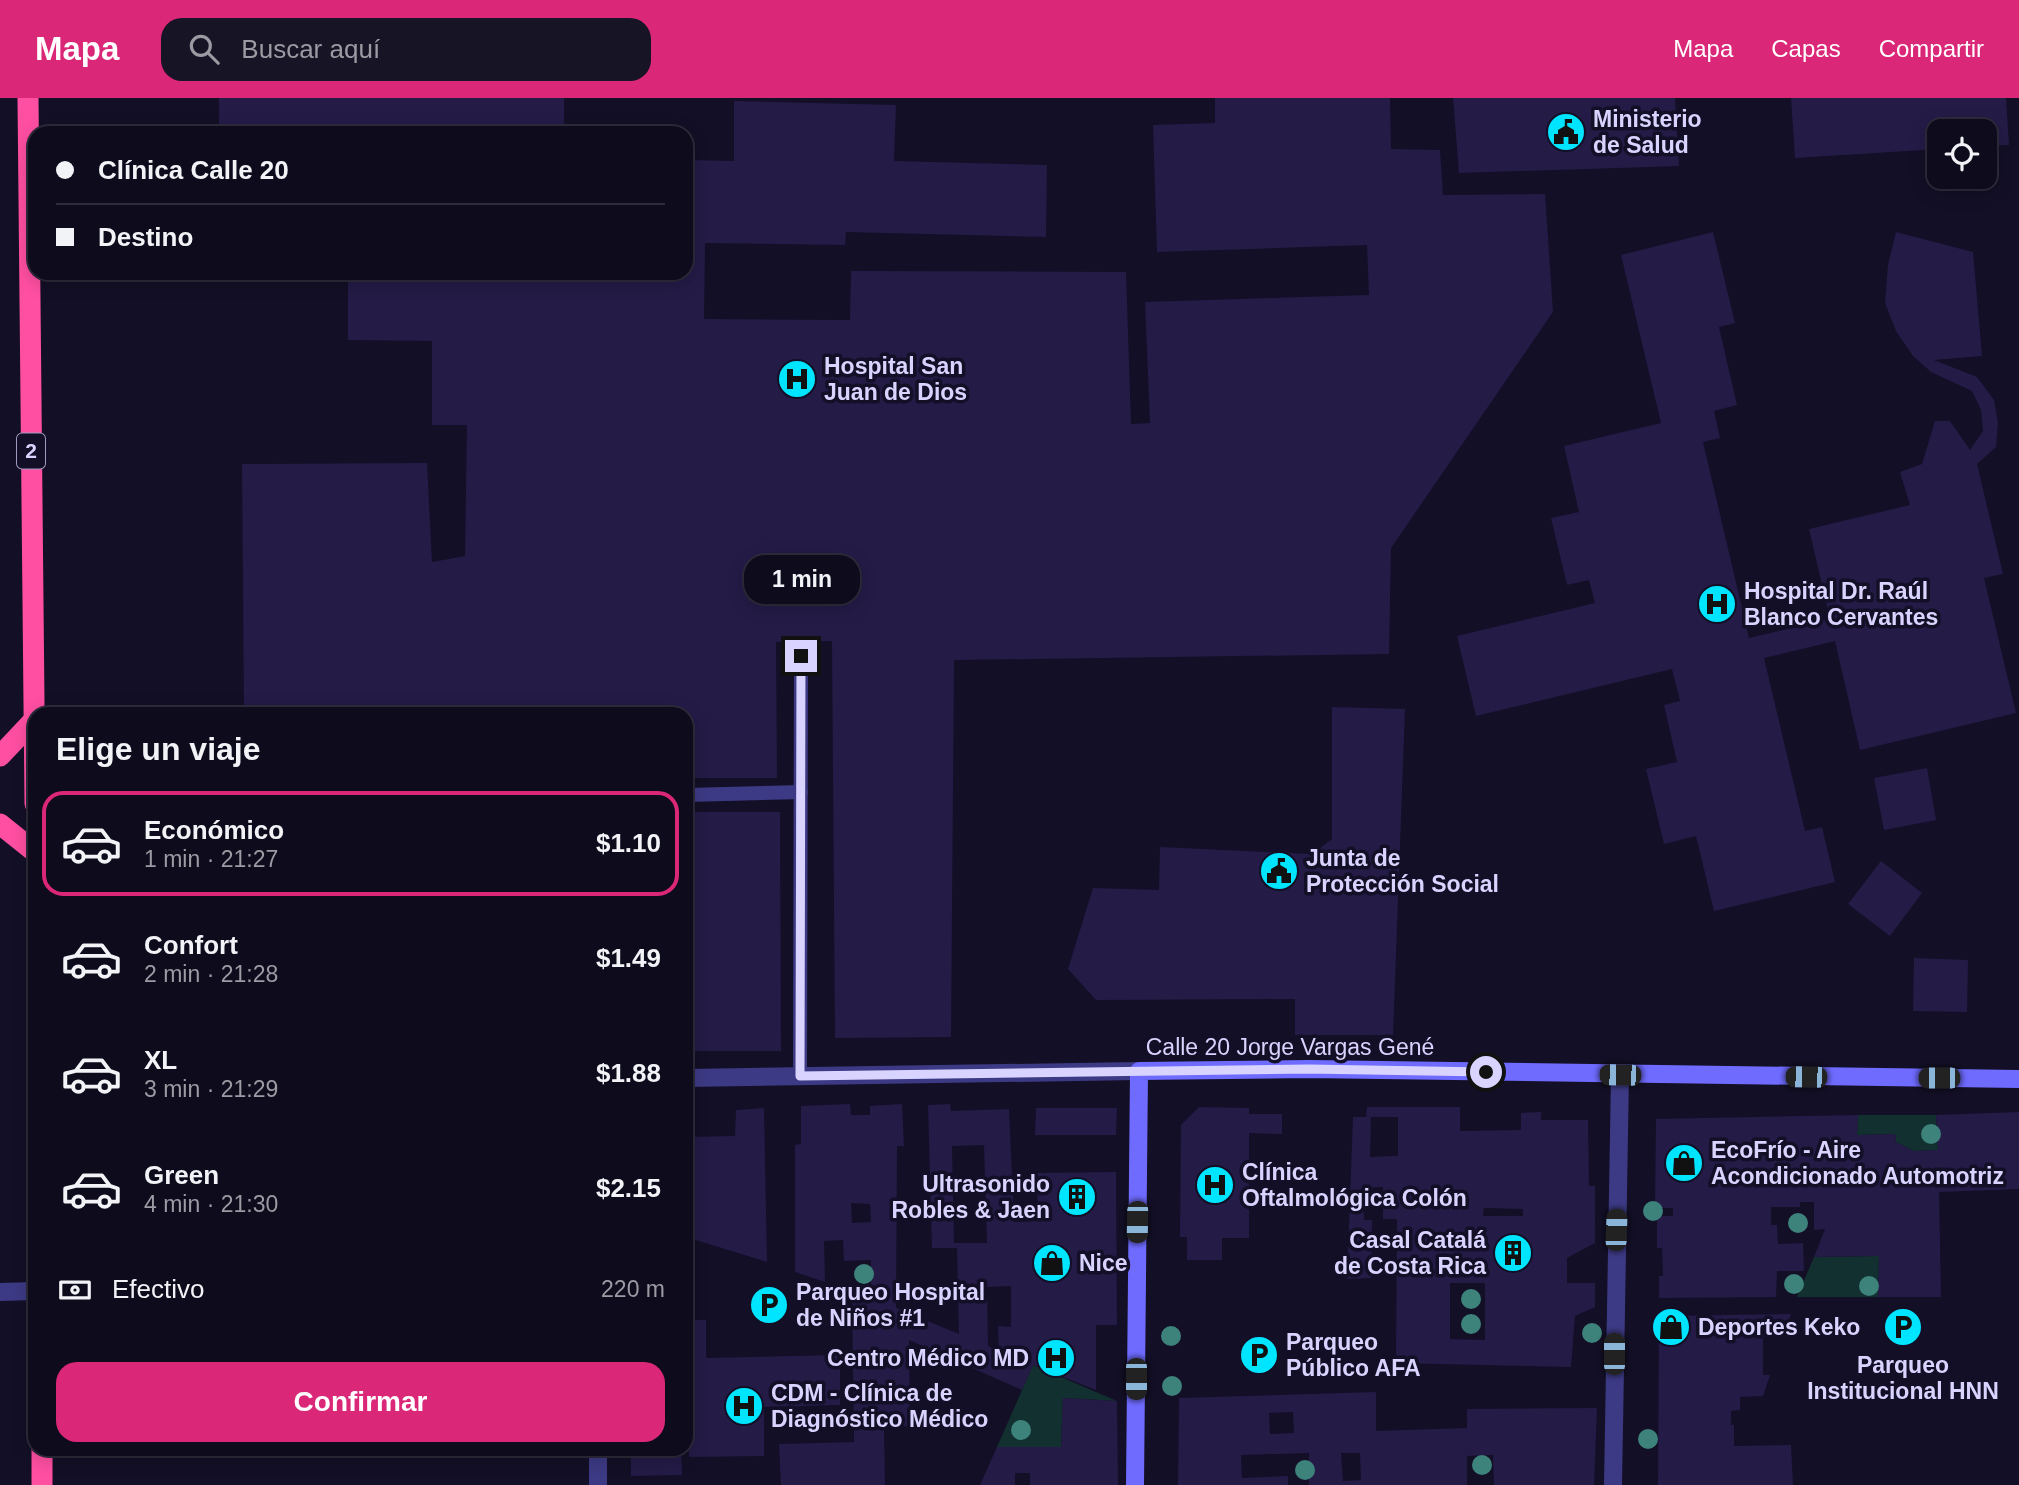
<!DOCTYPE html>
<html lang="es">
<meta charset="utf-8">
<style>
:root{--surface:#0e0b1c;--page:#171425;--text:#f1f3f6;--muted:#9b9ba3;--line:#2e2b3b;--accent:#db2777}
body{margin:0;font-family:Helvetica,sans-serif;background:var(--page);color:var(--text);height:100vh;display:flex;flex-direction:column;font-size:26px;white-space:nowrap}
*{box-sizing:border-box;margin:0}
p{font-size:23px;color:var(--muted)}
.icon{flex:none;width:38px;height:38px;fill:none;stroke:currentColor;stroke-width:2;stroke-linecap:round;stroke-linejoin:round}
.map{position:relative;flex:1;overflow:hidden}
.sheet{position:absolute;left:28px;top:609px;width:665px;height:749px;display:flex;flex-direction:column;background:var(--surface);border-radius:21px;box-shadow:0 4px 18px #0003,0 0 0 2px var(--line)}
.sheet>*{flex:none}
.hud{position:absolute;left:28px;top:28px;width:665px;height:154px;border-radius:21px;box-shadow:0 4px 18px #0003,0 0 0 2px var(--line);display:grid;align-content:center;height:154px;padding:0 28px;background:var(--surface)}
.tools{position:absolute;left:1927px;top:21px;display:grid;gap:14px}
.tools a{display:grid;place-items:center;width:70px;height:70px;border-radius:14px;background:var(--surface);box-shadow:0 4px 18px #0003,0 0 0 2px var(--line);font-size:35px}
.end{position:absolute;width:32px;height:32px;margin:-16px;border:9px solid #d9d4ff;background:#111;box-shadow:0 0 0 4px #111}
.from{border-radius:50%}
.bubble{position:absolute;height:49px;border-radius:21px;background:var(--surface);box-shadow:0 4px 18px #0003,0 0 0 2px var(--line);font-size:23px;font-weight:800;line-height:49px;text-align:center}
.car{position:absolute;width:21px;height:42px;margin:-21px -10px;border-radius:9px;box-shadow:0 0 5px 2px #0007;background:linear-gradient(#222 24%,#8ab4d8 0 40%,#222 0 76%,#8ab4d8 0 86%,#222 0)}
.hud b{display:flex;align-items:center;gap:24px;height:66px;font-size:26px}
.hud b+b{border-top:2px solid var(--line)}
.hud i{width:18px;height:18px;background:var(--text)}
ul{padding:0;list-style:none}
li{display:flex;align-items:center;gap:21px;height:105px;margin:0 14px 10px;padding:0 14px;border:4px solid transparent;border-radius:21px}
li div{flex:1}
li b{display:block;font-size:26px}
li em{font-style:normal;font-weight:800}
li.selected{border-color:var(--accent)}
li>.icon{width:63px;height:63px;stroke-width:1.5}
h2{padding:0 28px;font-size:32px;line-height:84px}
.pay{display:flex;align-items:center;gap:18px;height:77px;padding:0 28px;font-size:26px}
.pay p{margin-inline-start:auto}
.action{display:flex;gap:14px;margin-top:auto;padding:14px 28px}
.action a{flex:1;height:80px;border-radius:21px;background:var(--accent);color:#fff;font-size:28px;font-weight:800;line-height:80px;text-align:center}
header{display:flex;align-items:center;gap:42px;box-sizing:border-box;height:98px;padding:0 35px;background:var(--accent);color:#fff}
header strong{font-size:33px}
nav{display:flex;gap:38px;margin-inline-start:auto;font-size:24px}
.search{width:490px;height:63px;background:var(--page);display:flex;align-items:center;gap:18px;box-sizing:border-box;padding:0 24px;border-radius:21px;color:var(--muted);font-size:26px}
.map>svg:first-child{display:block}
.green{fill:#12302f}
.building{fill:#241b47;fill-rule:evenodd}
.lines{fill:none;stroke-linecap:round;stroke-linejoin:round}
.lane{stroke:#3d3a85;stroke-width:14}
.street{stroke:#3d3a85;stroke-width:18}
.secondary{stroke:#6f6bff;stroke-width:18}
.highway{stroke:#ff4fa3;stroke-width:21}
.tree{fill:#3d827b}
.route{stroke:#d9d4ff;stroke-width:9}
.labels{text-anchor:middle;stroke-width:7;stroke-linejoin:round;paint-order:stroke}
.shield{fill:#130f26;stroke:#9e99be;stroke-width:2}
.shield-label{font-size:21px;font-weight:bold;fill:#d9d4ff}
.poi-label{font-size:23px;font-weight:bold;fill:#d9d4ff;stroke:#130f26;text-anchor:start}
.street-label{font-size:23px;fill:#d9d4ff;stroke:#130f26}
</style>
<header>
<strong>Mapa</strong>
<div class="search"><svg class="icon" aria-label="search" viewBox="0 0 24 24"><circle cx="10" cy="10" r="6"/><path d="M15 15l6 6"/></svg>Buscar aquí</div>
<nav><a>Mapa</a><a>Capas</a><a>Compartir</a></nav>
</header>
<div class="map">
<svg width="2019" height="1387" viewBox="0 0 2019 1387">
<rect width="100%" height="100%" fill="#130f26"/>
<g class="green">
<polygon points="1858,1017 1936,1017 1938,1052 1913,1053 1896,1044 1895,1036 1857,1037"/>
<polygon points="1879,1158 1878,1199 1797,1199 1814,1159"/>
<polygon points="1033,1267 1117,1303 1063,1300 1061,1349 997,1349"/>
</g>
<g class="building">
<polygon points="219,0 564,0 564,35 350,35 350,30 303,30 303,35 219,35"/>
<polygon points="1215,0 1390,0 1391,51 1440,52 1443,97 1545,96 1553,214 1391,450 1389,556 954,562 951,939 835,940 832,543 776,544 777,680 686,680 686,616 244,616 242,366 427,365 432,464 465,458 467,327 432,327 432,243 348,242 348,175 686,175 686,62 734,63 734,3 896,7 894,63 1047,67 1046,139 846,134 845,147 705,145 704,221 850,222 851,173 1126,174 1131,326 1150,325 1145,204 1369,197 1367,147 1157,154 1153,27 1215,25"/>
<polygon points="1453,0 1675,0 1679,68 1459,75"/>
<polygon points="1791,0 2006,0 2009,47 1984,48 1984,33 1939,33 1939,51 1795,60"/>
<polygon points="1713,134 1735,225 1719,229 1737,307 1714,313 1720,340 1703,344 1749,540 1830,521 1809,431 1910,407 1900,374 1922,366 1935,323 1950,323 1970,352 1983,333 1981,312 1972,293 1931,274 1913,258 1896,233 1885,205 1888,167 1896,134 1973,154 1982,258 1934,262 1977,279 1994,302 1998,325 1996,349 1977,366 2003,476 1984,480 2016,615 1860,652 1835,543 1764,560 1805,733 1822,729 1835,784 1714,813 1696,738 1664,746 1646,671 1677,664 1664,607 1680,603 1672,571 1476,618 1457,538 1595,505 1589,482 1567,487 1551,420 1579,414 1564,348 1661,325 1621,157"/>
<polygon points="1332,609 1405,611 1393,937 1295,937 1295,901 1096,902 1068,871 1093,790 1159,792 1160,749 1312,756 1332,741"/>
<polygon points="1927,670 1936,722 1884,732 1874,680"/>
<polygon points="686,714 780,714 781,953 686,953"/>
<polygon points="1881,763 1922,795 1890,838 1848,806"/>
<polygon points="1914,860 1968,862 1967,914 1913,913"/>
<path d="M850,1006L851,1017H870V1008L902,1006L904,1048H897L896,1210L959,1236L957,1150H932L928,1007L950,1006L951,1013L1009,1011L1014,1124L1038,1123L1037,1075L1116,1074L1117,1227H1096V1292L1033,1267L1022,1292L909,1242L910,1328L884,1329L885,1387H781L779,1346L854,1344L852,1193L871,1200V1162L844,1163L843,1142L824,1143L825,1184L795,1174V1047L801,1046V1008ZM984,1047L987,1145H954L952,1048ZM851,1105L870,1106L871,1124L852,1125ZM1011,1188V1229L998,1228L999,1253L988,1248L987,1189Z"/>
<polygon points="1199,1009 1249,1010 1249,1016 1282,1016 1282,1036 1249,1035 1249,1140 1222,1140 1222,1162 1187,1162 1187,1139 1180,1139 1181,1027"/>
<path d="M1367,1009H1460V1033L1521,1032V1015L1541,1014V1022H1588L1589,1088H1595V1145L1567,1160V1185H1595V1209L1575,1218L1571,1269L1396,1265L1397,1121H1383V1089L1363,1090L1364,1122H1372L1371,1180L1347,1181L1353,1019H1366ZM1371,1019H1398V1058L1370,1059ZM1484,1110L1523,1111V1118H1483ZM1450,1185H1485V1242L1450,1241Z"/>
<polygon points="764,1010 767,1164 686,1139 686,1039 735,1038 736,1012"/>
<polygon points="1036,1010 1117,1010 1116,1037 1035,1037"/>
<polygon points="2019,1014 2019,1091 1939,1094 1941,1199 1878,1199 1879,1158 1814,1159 1825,1131 1814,1132 1814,1104 1800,1104 1800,1109 1771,1109 1771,1127 1777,1127 1778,1146 1803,1145 1804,1173 1777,1173 1776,1199 1659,1200 1659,1178 1663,1178 1662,1150 1657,1150 1657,1118 1673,1118 1673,1110 1655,1110 1656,1021 1858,1017 1857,1037 1895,1036 1896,1044 1913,1053 1938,1052 1936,1017"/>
<polygon points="1791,1216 1783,1239 1763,1239 1763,1277 1770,1277 1763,1298 1740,1299 1740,1312 1731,1313 1731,1327 1734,1327 1734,1348 1791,1347 1793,1387 1658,1387 1659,1218"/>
<polygon points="686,1222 706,1222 706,1260 840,1257 840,1307 764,1309 764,1358 689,1359 689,1350 686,1350"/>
<path d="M1376,1294V1333L1467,1330V1311L1597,1310L1594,1387H1494L1493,1357L1467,1358V1387H1309V1355L1241,1357L1242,1380L1288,1378V1387H1178L1179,1300ZM1293,1314L1294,1335L1270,1336L1269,1315ZM1341,1355H1360L1361,1382L1343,1383Z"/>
<polygon points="1063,1300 1117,1303 1118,1387 1030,1387 1030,1375 1015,1375 1015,1387 980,1387 997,1349 1061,1349"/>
<polygon points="631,1351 681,1351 682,1377 631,1378"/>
</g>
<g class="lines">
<g class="lane">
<polyline points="686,697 801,694"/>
<polyline points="800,978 801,558"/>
</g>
<g class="street">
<polyline points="686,980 1139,973"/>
<polyline points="0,1194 35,1193"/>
<polyline points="598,1351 598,1387"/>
<polyline points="1613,1387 1620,977"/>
</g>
<polyline class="secondary" points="1135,1387 1139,973 1309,971 2019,981"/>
<g class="highway">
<polyline points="28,0 35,706"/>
<polyline points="0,658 34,622"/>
<polyline points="0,726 35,754"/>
<polyline points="42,1351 42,1387"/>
</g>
</g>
<g class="tree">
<circle cx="1931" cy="1036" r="10"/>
<circle cx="1653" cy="1113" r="10"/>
<circle cx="1798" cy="1125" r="10"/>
<circle cx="864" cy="1176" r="10"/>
<circle cx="1794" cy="1186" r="10"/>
<circle cx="1869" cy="1188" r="10"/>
<circle cx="1471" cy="1201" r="10"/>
<circle cx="1471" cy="1226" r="10"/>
<circle cx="1592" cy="1235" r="10"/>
<circle cx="1171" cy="1238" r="10"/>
<circle cx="1172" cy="1288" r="10"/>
<circle cx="1021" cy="1332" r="10"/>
<circle cx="1648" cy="1341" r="10"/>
<circle cx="1482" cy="1367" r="10"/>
<circle cx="1305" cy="1372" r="10"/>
</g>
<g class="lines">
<polyline class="route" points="801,558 800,978 1309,971 1486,974"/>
</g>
<defs>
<symbol id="civic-disc" viewBox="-11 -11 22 22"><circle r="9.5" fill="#00e5ff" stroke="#130f26"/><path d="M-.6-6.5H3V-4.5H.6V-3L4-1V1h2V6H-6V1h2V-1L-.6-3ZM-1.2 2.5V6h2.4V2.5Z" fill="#111"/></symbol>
<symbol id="hospital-disc" viewBox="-11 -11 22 22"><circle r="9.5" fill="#00e5ff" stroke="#130f26"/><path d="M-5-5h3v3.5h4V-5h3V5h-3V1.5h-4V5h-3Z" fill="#111"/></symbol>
<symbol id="shop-disc" viewBox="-11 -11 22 22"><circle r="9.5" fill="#00e5ff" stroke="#130f26"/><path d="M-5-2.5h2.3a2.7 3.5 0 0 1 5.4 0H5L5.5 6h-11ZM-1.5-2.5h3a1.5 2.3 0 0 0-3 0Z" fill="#111"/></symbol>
<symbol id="building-disc" viewBox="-11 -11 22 22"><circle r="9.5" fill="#00e5ff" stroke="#130f26"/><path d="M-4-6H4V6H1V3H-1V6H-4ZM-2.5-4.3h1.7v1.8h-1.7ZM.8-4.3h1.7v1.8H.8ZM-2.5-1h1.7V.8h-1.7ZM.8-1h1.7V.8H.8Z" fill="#111"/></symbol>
<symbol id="parking-disc" viewBox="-11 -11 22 22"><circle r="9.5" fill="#00e5ff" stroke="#130f26"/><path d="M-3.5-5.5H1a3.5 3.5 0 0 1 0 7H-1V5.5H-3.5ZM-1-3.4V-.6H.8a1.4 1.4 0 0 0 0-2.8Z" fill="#111"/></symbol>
</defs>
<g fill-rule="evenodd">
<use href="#civic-disc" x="1544" y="12" width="44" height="44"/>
<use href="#hospital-disc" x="775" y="259" width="44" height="44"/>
<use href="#hospital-disc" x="1695" y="484" width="44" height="44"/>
<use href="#civic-disc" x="1257" y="751" width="44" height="44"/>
<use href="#shop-disc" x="1662" y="1043" width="44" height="44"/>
<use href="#hospital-disc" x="1193" y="1065" width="44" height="44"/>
<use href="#building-disc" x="1055" y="1077" width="44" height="44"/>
<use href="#building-disc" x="1491" y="1133" width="44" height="44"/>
<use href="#shop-disc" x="1030" y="1143" width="44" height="44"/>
<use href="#parking-disc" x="747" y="1185" width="44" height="44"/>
<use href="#shop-disc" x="1649" y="1207" width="44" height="44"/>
<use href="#parking-disc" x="1881" y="1207" width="44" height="44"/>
<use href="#parking-disc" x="1237" y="1235" width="44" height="44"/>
<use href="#hospital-disc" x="1034" y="1238" width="44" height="44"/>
<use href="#hospital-disc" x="722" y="1286" width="44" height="44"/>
</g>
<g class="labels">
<rect class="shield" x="17" y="335.5" width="28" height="35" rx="5"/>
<g class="shield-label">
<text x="31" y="360">2</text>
</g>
<g class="poi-label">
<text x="1593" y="29">Ministerio<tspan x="1593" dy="26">de Salud</tspan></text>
<text x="824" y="276">Hospital San<tspan x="824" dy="26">Juan de Dios</tspan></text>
<text x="1744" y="501">Hospital Dr. Raúl<tspan x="1744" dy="26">Blanco Cervantes</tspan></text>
<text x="1306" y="768">Junta de<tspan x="1306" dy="26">Protección Social</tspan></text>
<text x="1711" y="1060">EcoFrío - Aire<tspan x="1711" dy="26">Acondicionado Automotriz</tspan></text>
<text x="1242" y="1082">Clínica<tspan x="1242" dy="26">Oftalmológica Colón</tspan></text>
<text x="1050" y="1094" text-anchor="end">Ultrasonido<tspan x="1050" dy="26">Robles &amp; Jaen</tspan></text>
<text x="1486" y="1150" text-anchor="end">Casal Catalá<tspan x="1486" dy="26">de Costa Rica</tspan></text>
<text x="1079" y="1173">Nice</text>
<text x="796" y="1202">Parqueo Hospital<tspan x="796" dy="26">de Niños #1</tspan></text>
<text x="1698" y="1237">Deportes Keko</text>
<text x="1286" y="1252">Parqueo<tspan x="1286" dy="26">Público AFA</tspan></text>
<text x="1029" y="1268" text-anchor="end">Centro Médico MD</text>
<text x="1903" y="1275" text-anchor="middle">Parqueo<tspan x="1903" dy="26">Institucional HNN</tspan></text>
<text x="771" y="1303">CDM - Clínica de<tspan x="771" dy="26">Diagnóstico Médico</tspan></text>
</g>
<g class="street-label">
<text x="1290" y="957">Calle 20 Jorge Vargas Gené</text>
</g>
</g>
</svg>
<div class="tools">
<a><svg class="icon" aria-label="locate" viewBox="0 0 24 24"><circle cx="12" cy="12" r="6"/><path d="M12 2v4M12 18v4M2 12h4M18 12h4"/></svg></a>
</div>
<i class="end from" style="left:1486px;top:974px"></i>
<i class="end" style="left:801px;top:558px"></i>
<div class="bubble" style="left:744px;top:457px;width:116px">1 min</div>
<i class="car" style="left:1620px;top:977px;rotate:271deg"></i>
<i class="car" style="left:1806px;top:979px;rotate:271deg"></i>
<i class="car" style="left:1939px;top:980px;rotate:270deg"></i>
<i class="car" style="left:1137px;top:1124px;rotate:181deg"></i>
<i class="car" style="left:1616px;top:1132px;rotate:2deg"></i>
<i class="car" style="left:1614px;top:1256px;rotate:0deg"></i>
<i class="car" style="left:1136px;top:1281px;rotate:180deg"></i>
<div class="hud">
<b><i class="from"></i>Clínica Calle 20</b>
<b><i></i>Destino</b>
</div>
<section class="sheet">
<h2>Elige un viaje</h2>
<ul>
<li class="selected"><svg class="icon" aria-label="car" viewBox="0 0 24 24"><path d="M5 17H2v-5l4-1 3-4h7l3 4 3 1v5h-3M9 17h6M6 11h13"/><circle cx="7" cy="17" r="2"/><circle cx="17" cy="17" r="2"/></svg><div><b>Económico</b><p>1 min · 21:27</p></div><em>$1.10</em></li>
<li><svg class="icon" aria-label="car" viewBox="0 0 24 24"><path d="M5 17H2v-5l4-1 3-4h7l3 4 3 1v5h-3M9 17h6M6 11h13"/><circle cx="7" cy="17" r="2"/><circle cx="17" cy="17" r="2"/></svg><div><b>Confort</b><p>2 min · 21:28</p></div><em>$1.49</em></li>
<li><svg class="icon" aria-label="car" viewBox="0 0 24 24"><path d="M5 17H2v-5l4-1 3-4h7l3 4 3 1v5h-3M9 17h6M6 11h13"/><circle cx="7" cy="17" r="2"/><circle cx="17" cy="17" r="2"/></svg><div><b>XL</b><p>3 min · 21:29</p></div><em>$1.88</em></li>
<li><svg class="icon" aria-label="car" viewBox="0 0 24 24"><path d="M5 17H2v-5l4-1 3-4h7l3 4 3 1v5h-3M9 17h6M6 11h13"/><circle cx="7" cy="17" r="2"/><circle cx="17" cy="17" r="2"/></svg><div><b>Green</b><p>4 min · 21:30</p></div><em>$2.15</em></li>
</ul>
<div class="pay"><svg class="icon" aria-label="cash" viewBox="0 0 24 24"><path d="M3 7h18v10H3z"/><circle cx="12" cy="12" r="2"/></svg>Efectivo<p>220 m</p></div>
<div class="action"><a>Confirmar</a></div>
</section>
</div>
